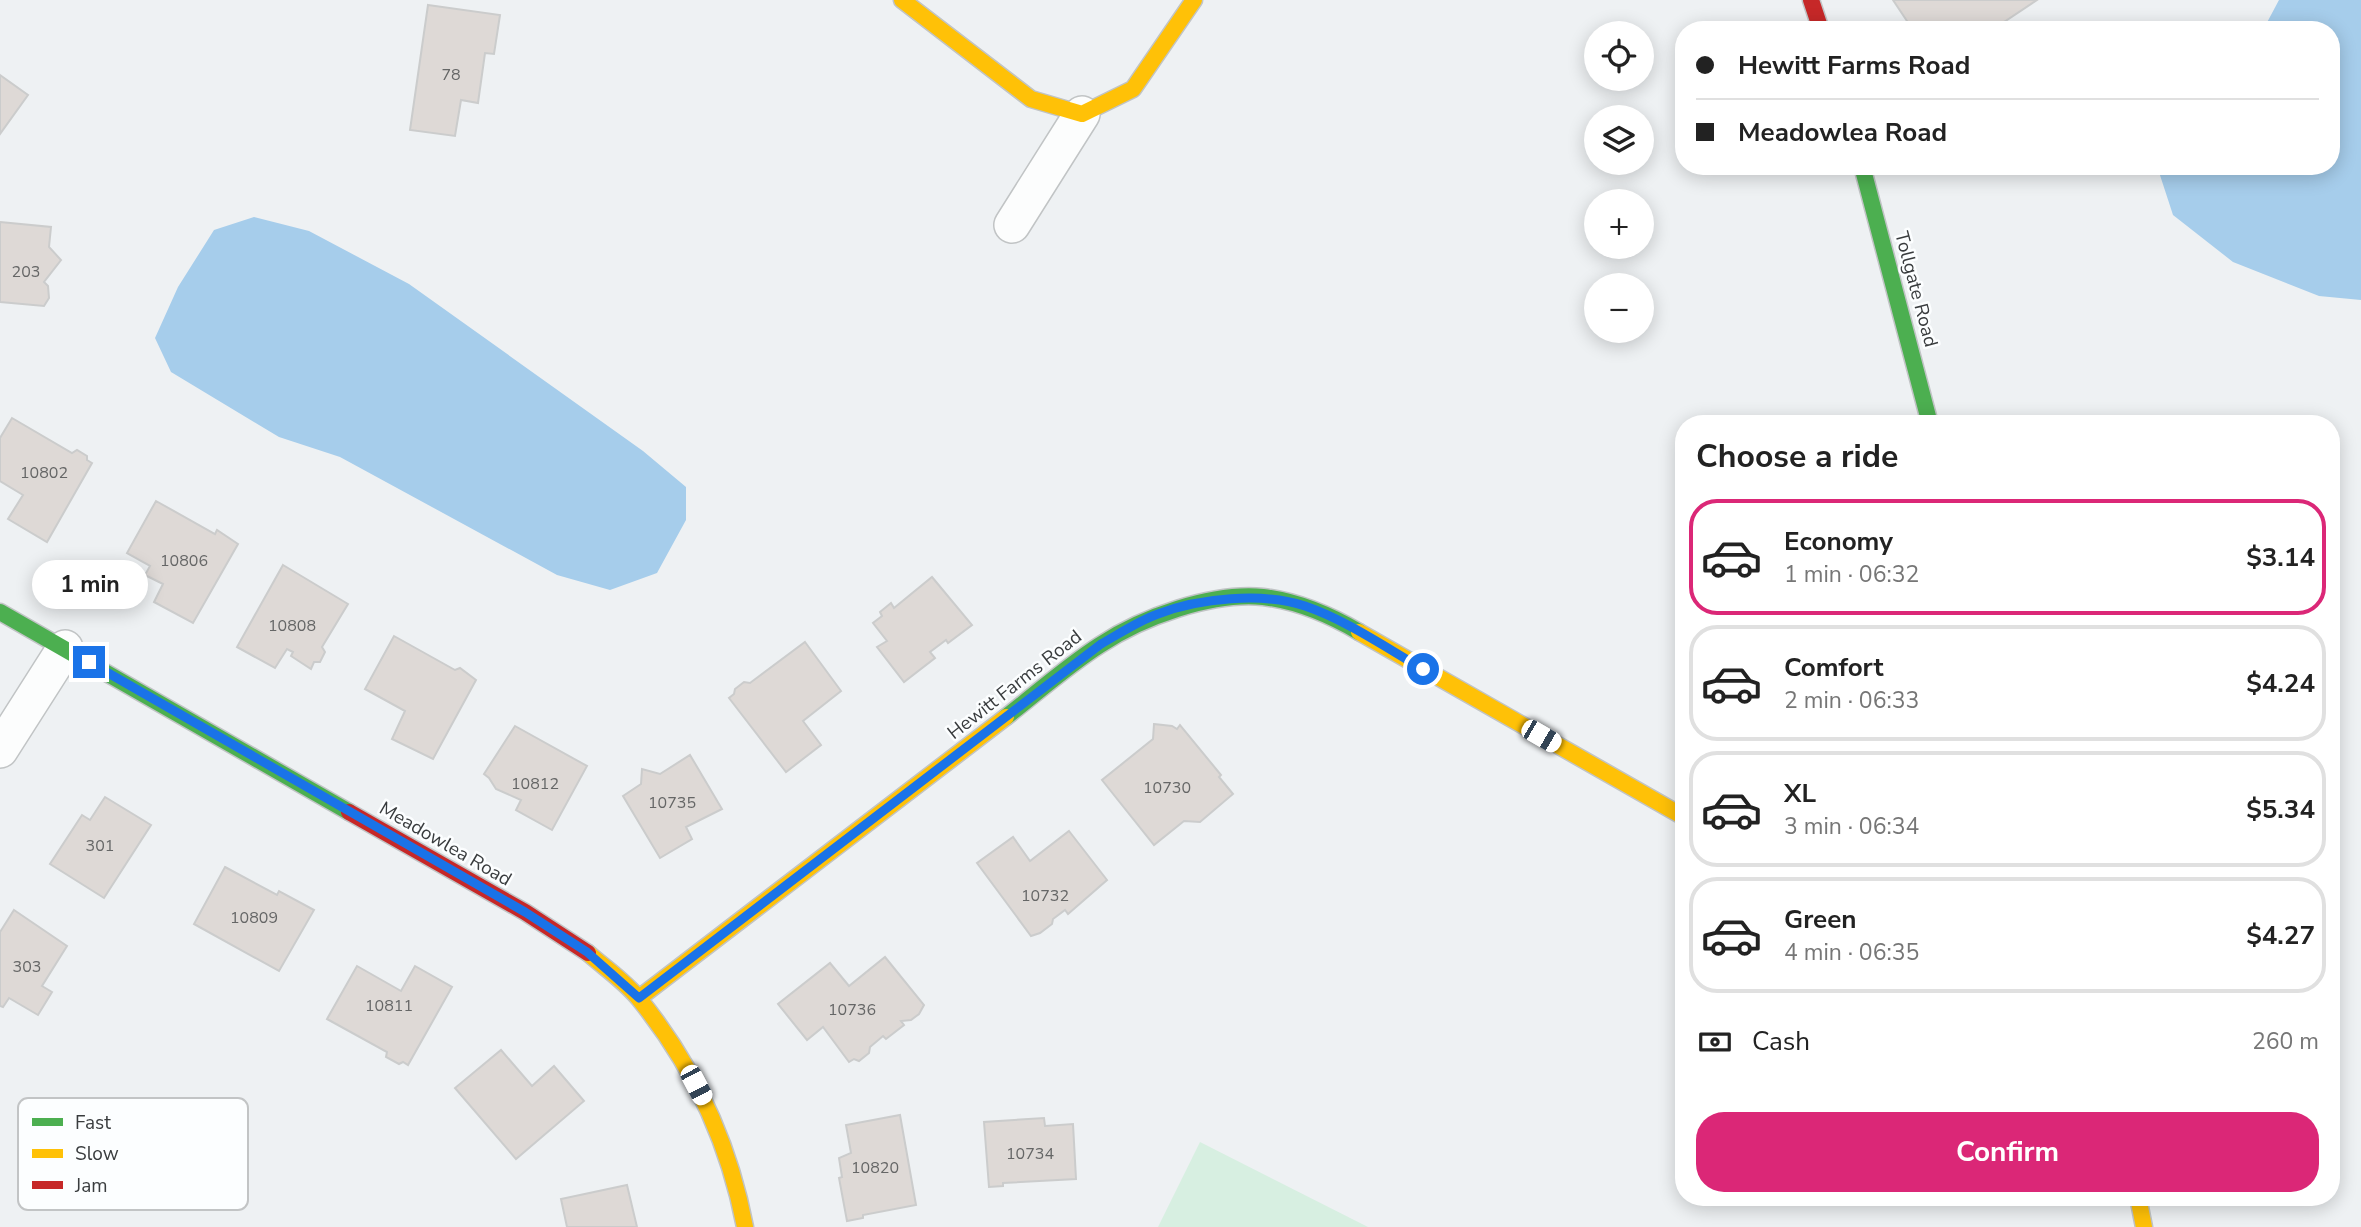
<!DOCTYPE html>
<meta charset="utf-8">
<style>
:root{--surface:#fff;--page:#f6f6f6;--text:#222;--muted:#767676;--line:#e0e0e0;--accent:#db2777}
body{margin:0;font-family:"Nunito Sans",sans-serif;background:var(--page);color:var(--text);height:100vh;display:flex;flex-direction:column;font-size:26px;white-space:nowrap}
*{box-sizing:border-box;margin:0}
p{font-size:23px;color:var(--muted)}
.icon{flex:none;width:38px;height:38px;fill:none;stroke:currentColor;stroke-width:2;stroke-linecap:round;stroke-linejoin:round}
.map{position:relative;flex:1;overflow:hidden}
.sheet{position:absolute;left:1675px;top:415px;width:665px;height:791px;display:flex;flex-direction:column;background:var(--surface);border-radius:28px;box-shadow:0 4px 18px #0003}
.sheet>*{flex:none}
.top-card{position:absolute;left:1675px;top:21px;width:665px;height:154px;border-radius:28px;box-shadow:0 4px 18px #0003;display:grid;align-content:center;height:154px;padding:0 21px;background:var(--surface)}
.buttons{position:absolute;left:1584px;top:21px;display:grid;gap:14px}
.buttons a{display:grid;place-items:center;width:70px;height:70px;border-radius:50%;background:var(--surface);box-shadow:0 4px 18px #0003;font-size:35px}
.end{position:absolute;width:32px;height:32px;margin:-16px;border:9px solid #1a73e8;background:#fff;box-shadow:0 0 0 4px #fff}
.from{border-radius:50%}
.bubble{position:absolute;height:49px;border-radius:24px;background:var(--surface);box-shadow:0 4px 18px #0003;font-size:23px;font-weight:700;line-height:49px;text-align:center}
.car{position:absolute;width:21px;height:42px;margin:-21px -10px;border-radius:9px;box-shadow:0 0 5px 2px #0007;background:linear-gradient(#fff 24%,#345 0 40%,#fff 0 76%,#345 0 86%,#fff 0)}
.top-card b{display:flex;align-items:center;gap:24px;height:66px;font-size:26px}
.top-card b+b{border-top:2px solid var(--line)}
.top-card i{width:18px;height:18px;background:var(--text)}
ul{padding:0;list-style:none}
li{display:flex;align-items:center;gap:21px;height:116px;margin:0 14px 10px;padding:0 7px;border:4px solid var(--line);border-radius:28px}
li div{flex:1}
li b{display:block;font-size:26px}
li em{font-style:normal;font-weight:700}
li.current{border-color:var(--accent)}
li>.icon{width:63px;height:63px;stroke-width:1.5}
h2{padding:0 21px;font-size:32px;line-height:84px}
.pay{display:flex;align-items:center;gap:18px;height:77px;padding:0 21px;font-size:26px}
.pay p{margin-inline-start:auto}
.button{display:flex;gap:14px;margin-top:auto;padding:14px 21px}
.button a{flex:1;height:80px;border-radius:28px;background:var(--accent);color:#fff;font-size:28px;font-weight:700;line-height:80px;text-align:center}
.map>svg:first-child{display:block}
.green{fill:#d7efe1}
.water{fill:#a6cdeb}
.building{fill:#ded9d6;stroke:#cbcccc;stroke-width:2}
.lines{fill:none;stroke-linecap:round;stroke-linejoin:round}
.street-casing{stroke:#c1c4c5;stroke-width:38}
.fast-casing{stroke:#c1c4c5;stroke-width:19}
.slow-casing{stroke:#c1c4c5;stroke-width:19}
.jam-casing{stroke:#c1c4c5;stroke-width:19}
.street{stroke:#fcfdfd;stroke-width:35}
.fast{stroke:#4caf50;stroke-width:16}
.slow{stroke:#ffc107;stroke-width:16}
.jam{stroke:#c62828;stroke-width:16}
.route{stroke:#1a73e8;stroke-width:9}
.labels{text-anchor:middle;stroke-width:5;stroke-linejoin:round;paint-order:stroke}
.number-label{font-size:16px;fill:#656666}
.street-label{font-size:19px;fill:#393c3e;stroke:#fcfeff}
.key{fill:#fcfeff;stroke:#c2c4c5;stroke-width:2}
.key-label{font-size:19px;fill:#393c3e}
</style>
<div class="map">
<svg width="2361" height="1227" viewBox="0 0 2361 1227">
<rect width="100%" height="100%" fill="#eef1f3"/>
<polygon class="green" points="1200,1142 1368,1227 1158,1227"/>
<g class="water">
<polygon points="2279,0 2361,0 2361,300 2319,296 2233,262 2173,215 2157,166 2331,166 2331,30 2263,30"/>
<polygon points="254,217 309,231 409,284 643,451 686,487 686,520 657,573 610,590 557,575 340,457 279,437 171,372 155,338 178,287 214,230"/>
</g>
<g class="building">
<polygon points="1893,0 2037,0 1992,30 1913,30"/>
<polygon points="428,5 500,15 494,54 485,53 478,103 461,100 455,136 410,130"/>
<polygon points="0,75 28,95 0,134"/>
<polygon points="0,222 51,227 49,247 61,260 44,282 48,286 49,298 44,306 0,302"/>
<polygon points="12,418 72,453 77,450 87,456 87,460 92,463 47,542 8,519 23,495 0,481 0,438"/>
<polygon points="156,501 215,534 217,530 238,544 193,623 154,602 163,584 145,575 150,566 127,553"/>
<polygon points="283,565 348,604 322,647 325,652 320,662 314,662 311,669 291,656 293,652 287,649 275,668 237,647"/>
<polygon points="932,577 972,625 948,643 946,640 930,652 935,658 904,682 877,647 887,641 873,623 882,616 880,612 891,603 894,608"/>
<polygon points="394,636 455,670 460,668 476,680 433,759 392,739 405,711 365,689"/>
<polygon points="805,642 841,691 803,721 821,745 786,772 729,698 734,694 735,689 744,682 750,683"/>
<polygon points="1154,724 1172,726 1177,729 1180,725 1221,775 1219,777 1233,794 1200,822 1184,821 1154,845 1102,780 1153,739"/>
<polygon points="515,726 587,766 552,830 516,810 521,800 496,789 489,778 484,774"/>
<polygon points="690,755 722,809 686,827 692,839 660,858 623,796 641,784 642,769 660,774"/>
<polygon points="105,797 151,825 104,898 50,864 82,815 90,820"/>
<polygon points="1069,831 1107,880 1068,914 1065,910 1053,919 1052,924 1040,933 1031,936 977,863 1013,837 1030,861"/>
<polygon points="225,867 277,895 279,891 314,910 279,971 194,924"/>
<polygon points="14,910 67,946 42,986 52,992 38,1015 9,998 3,1007 0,1006 0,932"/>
<polygon points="885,957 924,1005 919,1014 911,1020 901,1021 904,1025 886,1039 883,1036 870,1047 869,1053 859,1061 854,1059 849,1062 823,1027 807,1040 778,1004 830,963 849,986"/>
<polygon points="357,966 401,991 415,966 452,987 408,1065 403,1062 399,1064 386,1057 387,1052 327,1019"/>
<polygon points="501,1050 532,1086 554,1066 584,1101 516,1159 455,1088"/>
<polygon points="900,1115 916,1205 863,1215 863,1218 847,1221 839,1178 842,1177 839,1158 851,1153 846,1125"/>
<polygon points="1044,1118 1045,1126 1073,1124 1076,1179 1003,1183 1003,1186 989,1187 984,1122"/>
<polygon points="627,1185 637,1227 567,1227 561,1199"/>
</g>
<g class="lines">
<defs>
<g id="street">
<polyline points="1012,225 1082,114"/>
<polyline points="0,750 65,648"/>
</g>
<g id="fast">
<polyline points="1862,166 1930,424"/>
<polyline points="0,612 349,812"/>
<path d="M1006,717C1037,693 1067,666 1100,645C1142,617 1212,592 1263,597C1297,601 1330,615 1359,632"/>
</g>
<g id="slow">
<polyline points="902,0 1031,99 1082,114 1133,89 1194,0"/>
<polyline points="1359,632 1684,817"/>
<path d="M588,953C605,968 626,982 640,1000C694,1067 729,1143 745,1227"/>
<polyline points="639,998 1006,717"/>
<polyline points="2138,1197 2144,1227"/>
</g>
<g id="jam">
<polyline points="1811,0 1821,30"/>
<polyline points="349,812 525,912 588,953"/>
</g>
</defs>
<use href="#street" class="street-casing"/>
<use href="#fast" class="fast-casing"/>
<use href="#slow" class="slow-casing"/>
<use href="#jam" class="jam-casing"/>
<use href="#street" class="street"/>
<use href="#fast" class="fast"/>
<use href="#slow" class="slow"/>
<use href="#jam" class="jam"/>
</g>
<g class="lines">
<path class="route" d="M89,662L525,912L587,952L639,998L1101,644C1119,634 1138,621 1158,614C1199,598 1263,592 1305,606C1346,620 1385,647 1423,669"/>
</g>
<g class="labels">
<g class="number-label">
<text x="451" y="80">78</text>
<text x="26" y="277">203</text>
<text x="44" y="478">10802</text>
<text x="184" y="566">10806</text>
<text x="292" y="631">10808</text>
<text x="535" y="789">10812</text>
<text x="1167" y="793">10730</text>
<text x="672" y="808">10735</text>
<text x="100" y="851">301</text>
<text x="1045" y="901">10732</text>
<text x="254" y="923">10809</text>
<text x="27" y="972">303</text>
<text x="389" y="1011">10811</text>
<text x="852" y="1015">10736</text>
<text x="1030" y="1159">10734</text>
<text x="875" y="1173">10820</text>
</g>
<g class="street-label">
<text transform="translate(1917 289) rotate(75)" y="7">Tollgate Road</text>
<text transform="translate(1014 684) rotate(-38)" y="7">Hewitt Farms Road</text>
<text transform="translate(446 843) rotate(30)" y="7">Meadowlea Road</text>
</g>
</g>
<rect x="18" y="1098" width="230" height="112" rx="10" class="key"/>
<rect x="32" y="1118" width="31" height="8" fill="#4caf50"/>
<rect x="32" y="1149" width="31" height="9" fill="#ffc107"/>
<rect x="32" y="1181" width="31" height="8" fill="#c62828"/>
<g class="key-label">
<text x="75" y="1129">Fast</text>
<text x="75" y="1160">Slow</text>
<text x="75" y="1192">Jam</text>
</g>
</svg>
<div class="buttons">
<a><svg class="icon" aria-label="locate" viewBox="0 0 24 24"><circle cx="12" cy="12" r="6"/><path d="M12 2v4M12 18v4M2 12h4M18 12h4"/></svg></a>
<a><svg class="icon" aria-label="layers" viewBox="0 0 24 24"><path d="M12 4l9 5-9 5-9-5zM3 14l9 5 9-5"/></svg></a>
<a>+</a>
<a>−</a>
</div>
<i class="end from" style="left:1423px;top:669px"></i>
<i class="end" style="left:89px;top:662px"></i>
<div class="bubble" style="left:32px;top:560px;width:116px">1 min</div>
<i class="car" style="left:1541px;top:736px;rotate:120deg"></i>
<i class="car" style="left:696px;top:1085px;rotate:152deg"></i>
<div class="top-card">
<b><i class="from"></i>Hewitt Farms Road</b>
<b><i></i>Meadowlea Road</b>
</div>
<section class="sheet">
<h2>Choose a ride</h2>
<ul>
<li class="current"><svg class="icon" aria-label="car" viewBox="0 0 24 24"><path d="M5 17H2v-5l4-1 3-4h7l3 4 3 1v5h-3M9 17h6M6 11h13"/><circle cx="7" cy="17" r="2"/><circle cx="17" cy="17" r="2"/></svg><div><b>Economy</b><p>1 min · 06:32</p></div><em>$3.14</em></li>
<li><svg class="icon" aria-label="car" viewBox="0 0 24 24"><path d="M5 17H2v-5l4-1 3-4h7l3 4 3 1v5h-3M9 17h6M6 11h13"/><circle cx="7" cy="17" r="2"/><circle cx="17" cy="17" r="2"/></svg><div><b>Comfort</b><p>2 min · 06:33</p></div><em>$4.24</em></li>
<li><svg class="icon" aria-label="car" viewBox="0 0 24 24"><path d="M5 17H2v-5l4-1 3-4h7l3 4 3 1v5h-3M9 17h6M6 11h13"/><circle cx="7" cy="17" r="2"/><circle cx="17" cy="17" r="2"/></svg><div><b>XL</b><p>3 min · 06:34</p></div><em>$5.34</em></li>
<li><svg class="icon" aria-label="car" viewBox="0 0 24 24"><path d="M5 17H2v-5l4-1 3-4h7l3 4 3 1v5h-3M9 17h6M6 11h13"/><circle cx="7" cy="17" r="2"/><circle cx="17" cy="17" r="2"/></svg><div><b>Green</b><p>4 min · 06:35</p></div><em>$4.27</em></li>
</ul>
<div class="pay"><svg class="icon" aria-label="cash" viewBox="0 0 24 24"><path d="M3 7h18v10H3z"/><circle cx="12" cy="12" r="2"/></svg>Cash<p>260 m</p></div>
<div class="button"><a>Confirm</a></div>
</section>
</div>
